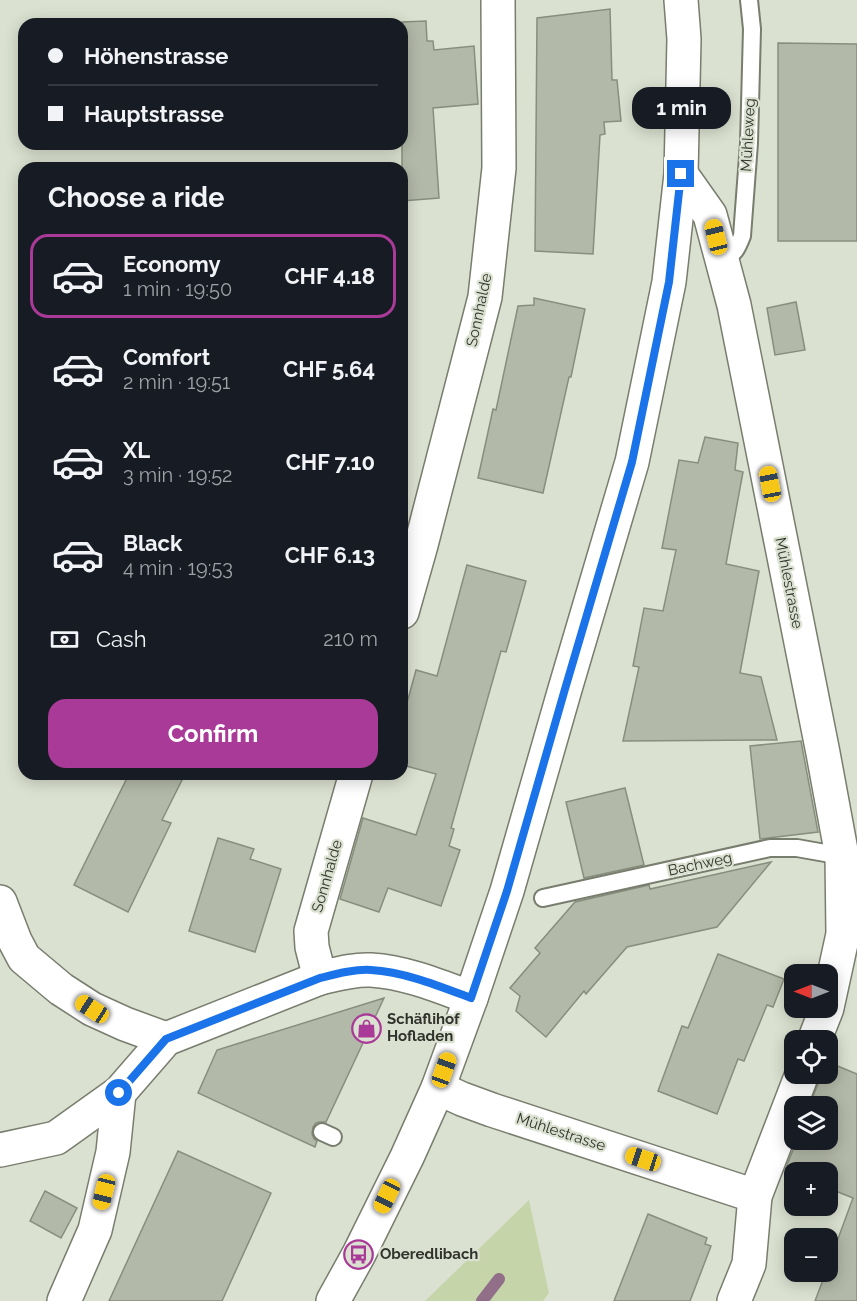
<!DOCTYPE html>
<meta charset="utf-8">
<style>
:root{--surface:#171b24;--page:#242831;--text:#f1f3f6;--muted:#9ea1a6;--line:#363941;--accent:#aa3a97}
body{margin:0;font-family:Raleway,sans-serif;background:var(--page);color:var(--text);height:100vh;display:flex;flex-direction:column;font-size:22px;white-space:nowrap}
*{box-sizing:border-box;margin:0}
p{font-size:20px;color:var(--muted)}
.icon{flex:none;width:33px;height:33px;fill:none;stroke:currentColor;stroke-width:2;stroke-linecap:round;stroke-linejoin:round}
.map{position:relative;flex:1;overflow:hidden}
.panel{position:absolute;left:18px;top:162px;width:390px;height:618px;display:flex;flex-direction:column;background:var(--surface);border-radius:18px;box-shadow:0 3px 15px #0003}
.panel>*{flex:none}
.hud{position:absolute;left:18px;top:18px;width:390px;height:132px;border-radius:18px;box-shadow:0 3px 15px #0003;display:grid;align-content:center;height:132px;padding:0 30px;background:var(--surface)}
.needle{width:39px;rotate:270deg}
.controls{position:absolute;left:784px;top:964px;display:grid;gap:12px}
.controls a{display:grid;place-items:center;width:54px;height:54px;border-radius:12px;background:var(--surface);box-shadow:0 3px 15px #0003;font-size:30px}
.end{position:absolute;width:27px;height:27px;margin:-14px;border:8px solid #1a73e8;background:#fff;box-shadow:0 0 0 3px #fff}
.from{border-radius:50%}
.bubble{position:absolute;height:42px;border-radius:18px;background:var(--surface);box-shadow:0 3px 15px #0003;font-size:20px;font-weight:700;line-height:42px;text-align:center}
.car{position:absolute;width:18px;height:36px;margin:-18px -9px;border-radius:8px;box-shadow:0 0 4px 2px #0007;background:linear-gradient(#f5c518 24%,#345 0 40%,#f5c518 0 76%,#345 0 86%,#f5c518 0)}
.hud b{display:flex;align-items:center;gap:21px;height:57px;font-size:22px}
.hud b+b{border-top:2px solid var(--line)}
.hud i{width:15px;height:15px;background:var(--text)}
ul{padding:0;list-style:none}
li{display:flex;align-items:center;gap:18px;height:84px;margin:0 12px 9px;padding:0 18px;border:3px solid transparent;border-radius:18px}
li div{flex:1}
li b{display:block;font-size:22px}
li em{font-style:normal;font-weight:700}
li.active{border-color:var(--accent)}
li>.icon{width:54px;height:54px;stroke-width:1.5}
h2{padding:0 30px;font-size:27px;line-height:72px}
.pay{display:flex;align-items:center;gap:15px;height:66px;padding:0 30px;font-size:22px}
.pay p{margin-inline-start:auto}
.button{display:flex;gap:12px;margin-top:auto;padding:12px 30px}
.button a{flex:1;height:69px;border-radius:18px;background:var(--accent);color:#fff;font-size:24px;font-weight:700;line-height:69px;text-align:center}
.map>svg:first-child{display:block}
.green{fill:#c6d4aa}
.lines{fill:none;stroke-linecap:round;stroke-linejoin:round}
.stream{stroke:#916f88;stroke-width:12}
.building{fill:#b3b9a8;stroke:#888e7e;stroke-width:1.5}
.service-casing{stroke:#787d6e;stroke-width:20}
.minor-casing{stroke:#787d6e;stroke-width:36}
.tertiary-casing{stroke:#787d6e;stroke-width:36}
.service{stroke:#fff;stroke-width:16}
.minor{stroke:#fff;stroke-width:33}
.tertiary{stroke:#fff;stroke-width:33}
.route{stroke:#1a73e8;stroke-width:8}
.labels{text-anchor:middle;stroke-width:4.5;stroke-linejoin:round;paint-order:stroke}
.street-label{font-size:15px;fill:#30332c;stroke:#dbe1d0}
.poi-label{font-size:15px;font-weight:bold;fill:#30332c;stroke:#dbe1d0;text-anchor:start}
</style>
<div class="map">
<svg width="857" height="1301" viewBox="0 0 857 1301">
<rect width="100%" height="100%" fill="#dbe1d0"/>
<polygon class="green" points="529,1200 549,1293 543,1301 425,1301"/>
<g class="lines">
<polyline class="stream" points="482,1301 499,1279"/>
</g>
<g class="building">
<polygon points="610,9 612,80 617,80 621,121 604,122 605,134 600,135 593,254 535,251 537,18"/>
<polygon points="426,21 427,41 433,41 434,50 474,46 478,104 433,108 439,198 402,201 402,22"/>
<polygon points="778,43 857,44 857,241 778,241"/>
<polygon points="534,298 585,309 571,377 569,377 543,493 478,478 493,409 496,410 518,306 534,305"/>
<polygon points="796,302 805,350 775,355 767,308"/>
<polygon points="705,437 738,443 735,470 743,472 726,564 759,571 740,673 761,677 777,740 623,741 639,667 633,666 644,608 663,611 676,550 662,548 679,460 698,463"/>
<polygon points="467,565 526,581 506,652 501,651 451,828 454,829 449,846 460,850 441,906 388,888 379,912 340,899 363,818 416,835 436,774 402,765 402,721 416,670 437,676"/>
<polygon points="801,741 818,832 760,839 750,746"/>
<polygon points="129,774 185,774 162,820 171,823 128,912 74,885"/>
<polygon points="625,788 644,865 584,878 566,802"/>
<polygon points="218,838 254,849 250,859 281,869 255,952 189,931"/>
<polygon points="771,862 717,927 627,947 586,994 584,991 546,1037 516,1011 520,996 510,988 540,953 535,948 575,902 649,885 650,889"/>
<polygon points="718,954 784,979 773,1007 767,1005 744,1061 738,1059 717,1114 658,1091 682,1026 688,1028"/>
<polygon points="384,998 326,1122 320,1122 316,1123 313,1127 312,1134 314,1139 317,1141 315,1147 198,1093 217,1050"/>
<polygon points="828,1062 857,1074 857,1301 815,1301 826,1272 828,1272 828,1266 853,1198 828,1188 828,1173 795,1173 795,1174 785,1170 797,1140 828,1140 828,1107 809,1107 819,1081 820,1074 828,1074"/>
<polygon points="178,1151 271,1193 222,1301 109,1301"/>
<polygon points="45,1191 77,1208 61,1238 30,1221"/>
<polygon points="648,1214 707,1238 705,1244 711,1246 690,1301 614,1301"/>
</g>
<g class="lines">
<defs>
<g id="service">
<path d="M721,260C735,254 737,249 742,236L749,143L752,29L749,0"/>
<polyline points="543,898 770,848 797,848 842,856"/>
<polyline points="322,1132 333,1137"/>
</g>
<g id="minor">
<polyline points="681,174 710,215 734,305 823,753 842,856 843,934 828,1003"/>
<polyline points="402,612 421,545 485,297 499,168 498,0"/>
<polyline points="0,902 15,941 24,958 61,989 92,1009 125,1024 166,1039"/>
<polyline points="320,978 312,947 311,931 356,774"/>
<polyline points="814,1041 827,1008"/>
<polyline points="438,1088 462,1099 492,1110 755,1196"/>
<path d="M0,1150L56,1138L119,1093L166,1039L320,978C337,974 354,969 371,970C405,972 439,986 471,998"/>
<polyline points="64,1301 95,1230 113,1152 119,1093"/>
<polyline points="734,1301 749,1264 755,1196 802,1074"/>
</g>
<polyline id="tertiary" points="333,1301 359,1254 407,1157 438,1088 471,998 507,891 565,689 632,462 669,282 681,174 684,39 681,0"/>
</defs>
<use href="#service" class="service-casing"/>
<use href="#minor" class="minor-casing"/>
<use href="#tertiary" class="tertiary-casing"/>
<use href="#service" class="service"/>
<use href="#minor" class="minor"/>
<use href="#tertiary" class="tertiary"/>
</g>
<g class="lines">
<path class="route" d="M119,1093L166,1039L320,978C336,974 354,969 371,970C405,972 439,986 471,998L507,891L565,689L632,462L669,282L681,174"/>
</g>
<defs>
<symbol id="shop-ring" viewBox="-11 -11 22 22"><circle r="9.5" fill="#dbe1d0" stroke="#aa3a97" stroke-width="1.5"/><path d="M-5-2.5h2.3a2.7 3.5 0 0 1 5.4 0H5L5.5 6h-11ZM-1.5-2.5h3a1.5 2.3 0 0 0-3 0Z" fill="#aa3a97"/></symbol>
<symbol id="bus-ring" viewBox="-11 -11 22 22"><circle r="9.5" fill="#dbe1d0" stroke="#aa3a97" stroke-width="1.5"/><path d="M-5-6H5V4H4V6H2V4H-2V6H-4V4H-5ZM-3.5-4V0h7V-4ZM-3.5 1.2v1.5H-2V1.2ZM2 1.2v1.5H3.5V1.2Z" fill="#aa3a97"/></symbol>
</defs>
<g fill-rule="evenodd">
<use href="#shop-ring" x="350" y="1012" width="33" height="33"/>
<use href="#bus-ring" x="342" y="1238" width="33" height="33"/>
</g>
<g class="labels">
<g class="street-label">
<text transform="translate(748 135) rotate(-87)" y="5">Mühleweg</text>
<text transform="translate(479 310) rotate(-78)" y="5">Sonnhalde</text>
<text transform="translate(789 583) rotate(79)" y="5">Mühlestrasse</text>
<text transform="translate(700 864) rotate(-12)" y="5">Bachweg</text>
<text transform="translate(327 876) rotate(-74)" y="5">Sonnhalde</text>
<text transform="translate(561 1132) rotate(18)" y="5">Mühlestrasse</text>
</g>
<g class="poi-label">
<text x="387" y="1024">Schäflihof<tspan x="387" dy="17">Hofladen</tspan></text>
<text x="380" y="1259">Oberedlibach</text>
</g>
</g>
</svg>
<div class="controls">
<a><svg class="needle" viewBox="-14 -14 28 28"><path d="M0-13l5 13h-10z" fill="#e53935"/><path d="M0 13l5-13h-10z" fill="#9ea1a6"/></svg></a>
<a><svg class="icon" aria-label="locate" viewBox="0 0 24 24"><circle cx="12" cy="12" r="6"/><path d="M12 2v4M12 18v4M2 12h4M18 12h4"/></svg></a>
<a><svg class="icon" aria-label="layers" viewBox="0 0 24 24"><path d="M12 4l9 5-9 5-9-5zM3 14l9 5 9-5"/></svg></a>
<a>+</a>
<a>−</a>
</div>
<i class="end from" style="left:119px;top:1093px"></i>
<i class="end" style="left:681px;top:174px"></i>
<div class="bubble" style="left:632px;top:87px;width:99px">1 min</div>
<i class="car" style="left:716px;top:237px;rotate:346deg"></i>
<i class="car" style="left:770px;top:484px;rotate:349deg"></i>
<i class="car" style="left:92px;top:1009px;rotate:303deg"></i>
<i class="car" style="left:444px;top:1070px;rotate:20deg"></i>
<i class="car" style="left:643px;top:1159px;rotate:288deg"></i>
<i class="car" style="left:104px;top:1192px;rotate:194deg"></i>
<i class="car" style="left:387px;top:1196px;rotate:206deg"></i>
<div class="hud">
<b><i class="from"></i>Höhenstrasse</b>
<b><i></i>Hauptstrasse</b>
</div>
<section class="panel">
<h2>Choose a ride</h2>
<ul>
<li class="active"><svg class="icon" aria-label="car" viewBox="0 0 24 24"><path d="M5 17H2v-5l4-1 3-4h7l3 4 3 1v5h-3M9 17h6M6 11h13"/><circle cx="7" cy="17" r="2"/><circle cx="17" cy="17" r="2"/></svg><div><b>Economy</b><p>1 min · 19:50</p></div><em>CHF 4.18</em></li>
<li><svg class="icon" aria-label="car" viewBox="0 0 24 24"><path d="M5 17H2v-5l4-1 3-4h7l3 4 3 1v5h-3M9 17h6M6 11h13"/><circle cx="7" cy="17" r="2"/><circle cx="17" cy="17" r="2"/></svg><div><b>Comfort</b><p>2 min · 19:51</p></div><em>CHF 5.64</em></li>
<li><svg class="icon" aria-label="car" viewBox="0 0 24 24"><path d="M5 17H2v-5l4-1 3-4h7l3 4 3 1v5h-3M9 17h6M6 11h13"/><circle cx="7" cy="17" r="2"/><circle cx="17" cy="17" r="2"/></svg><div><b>XL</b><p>3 min · 19:52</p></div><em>CHF 7.10</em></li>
<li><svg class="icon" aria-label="car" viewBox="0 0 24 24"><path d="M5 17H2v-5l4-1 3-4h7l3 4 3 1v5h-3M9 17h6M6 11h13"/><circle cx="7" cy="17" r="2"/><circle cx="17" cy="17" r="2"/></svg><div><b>Black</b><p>4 min · 19:53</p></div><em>CHF 6.13</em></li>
</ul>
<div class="pay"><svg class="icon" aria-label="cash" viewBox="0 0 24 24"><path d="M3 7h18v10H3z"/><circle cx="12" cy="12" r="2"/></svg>Cash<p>210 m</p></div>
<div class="button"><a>Confirm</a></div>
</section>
</div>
